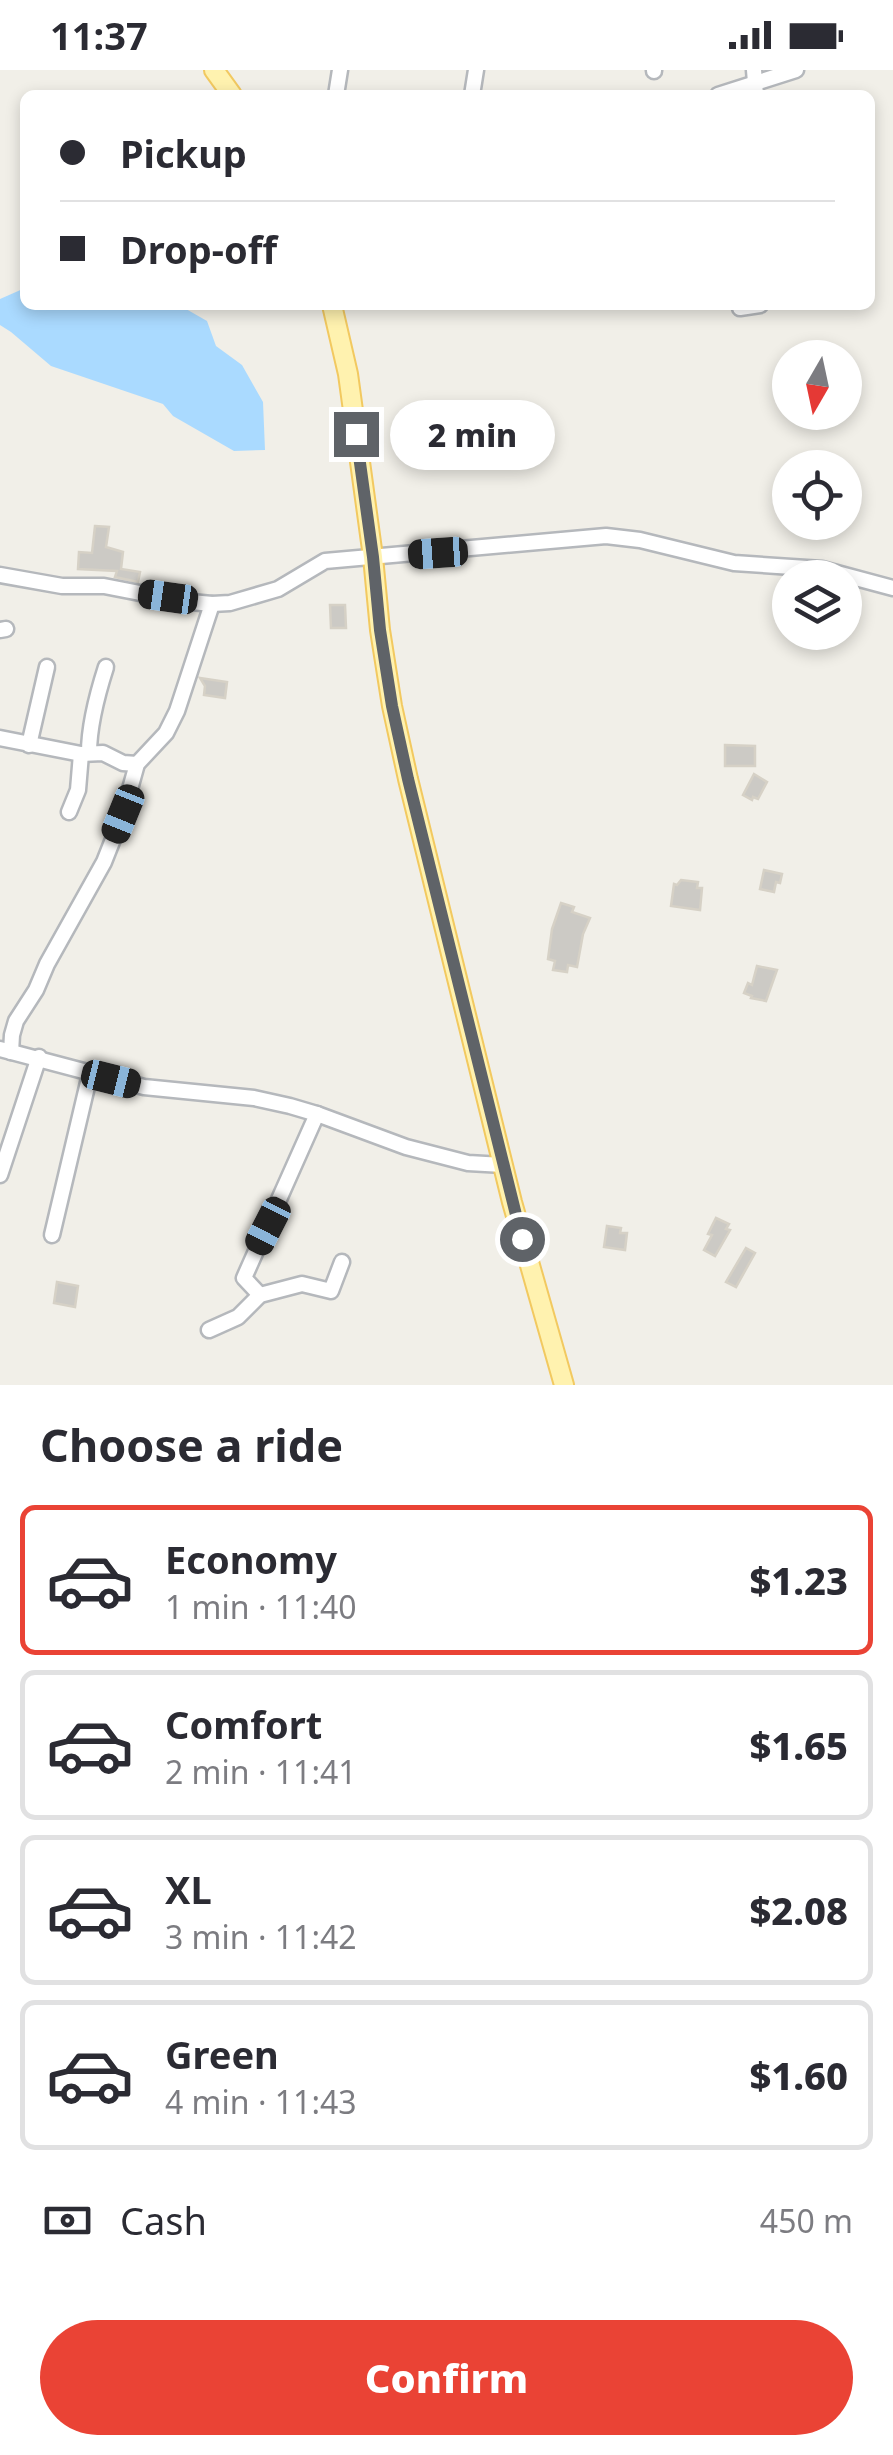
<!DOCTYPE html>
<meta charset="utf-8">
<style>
:root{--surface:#fff;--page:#f7f7f7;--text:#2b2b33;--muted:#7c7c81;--line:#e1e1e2;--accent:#ea4335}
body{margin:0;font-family:"Noto Sans",sans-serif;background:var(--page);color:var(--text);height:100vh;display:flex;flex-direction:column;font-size:38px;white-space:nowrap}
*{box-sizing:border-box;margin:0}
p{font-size:32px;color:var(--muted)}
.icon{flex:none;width:55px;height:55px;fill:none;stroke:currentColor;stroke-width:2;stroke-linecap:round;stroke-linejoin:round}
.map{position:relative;height:1315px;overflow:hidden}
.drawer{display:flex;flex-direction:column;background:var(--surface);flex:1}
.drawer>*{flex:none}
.banner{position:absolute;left:20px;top:20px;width:855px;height:220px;border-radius:15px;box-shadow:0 5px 15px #0003;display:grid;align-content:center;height:220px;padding:0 40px;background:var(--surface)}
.needle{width:65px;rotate:189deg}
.buttons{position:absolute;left:772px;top:270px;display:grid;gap:20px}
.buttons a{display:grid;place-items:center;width:90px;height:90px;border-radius:50%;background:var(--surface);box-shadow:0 5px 15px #0003;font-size:50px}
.end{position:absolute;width:45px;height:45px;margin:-22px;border:12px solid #5f6368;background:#fff;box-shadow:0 0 0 5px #fff}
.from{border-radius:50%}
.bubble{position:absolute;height:70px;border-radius:35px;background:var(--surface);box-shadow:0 5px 15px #0003;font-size:32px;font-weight:800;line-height:70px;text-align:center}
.car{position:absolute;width:30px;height:60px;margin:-30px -15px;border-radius:12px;box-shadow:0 0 8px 2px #0007;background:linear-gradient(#222 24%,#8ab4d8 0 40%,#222 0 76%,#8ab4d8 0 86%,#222 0)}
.banner b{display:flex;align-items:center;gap:35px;height:95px;font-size:38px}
.banner b+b{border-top:2px solid var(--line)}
.banner i{width:25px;height:25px;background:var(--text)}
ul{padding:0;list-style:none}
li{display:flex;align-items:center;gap:30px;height:150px;margin:0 20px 15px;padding:0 20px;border:5px solid var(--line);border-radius:15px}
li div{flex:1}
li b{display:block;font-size:38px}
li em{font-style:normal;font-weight:800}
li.on{border-color:var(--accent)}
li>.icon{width:90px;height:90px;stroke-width:1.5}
h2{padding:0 40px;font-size:45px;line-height:120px}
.pay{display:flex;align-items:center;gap:25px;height:110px;padding:0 40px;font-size:38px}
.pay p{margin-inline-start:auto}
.primary-button{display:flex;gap:20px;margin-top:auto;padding:20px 40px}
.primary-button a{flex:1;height:115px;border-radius:60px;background:var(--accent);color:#fff;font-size:40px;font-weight:800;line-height:115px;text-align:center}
.status{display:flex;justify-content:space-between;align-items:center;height:70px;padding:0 50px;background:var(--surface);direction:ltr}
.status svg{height:28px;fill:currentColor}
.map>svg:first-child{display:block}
.water{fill:#aadaff}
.building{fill:#cccac5;stroke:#d6d1c6;stroke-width:2.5}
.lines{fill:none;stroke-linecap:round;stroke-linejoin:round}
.minor-casing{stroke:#b5b8bc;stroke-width:19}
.major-casing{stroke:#f2c960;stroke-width:22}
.minor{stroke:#fff;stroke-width:14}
.major{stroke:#fff2af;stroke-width:18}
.route{stroke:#5f6368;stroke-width:12}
</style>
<div class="status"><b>11:37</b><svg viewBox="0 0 49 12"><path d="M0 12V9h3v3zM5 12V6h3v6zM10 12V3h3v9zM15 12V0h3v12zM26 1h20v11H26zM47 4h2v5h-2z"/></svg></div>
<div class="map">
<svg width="893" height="1315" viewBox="0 0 893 1315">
<rect width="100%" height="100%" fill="#f1efe8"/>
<polygon class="water" points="25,218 25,235 179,235 207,251 216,276 242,295 263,332 265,380 234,381 173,346 163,334 51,296 11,262 0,255 0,229"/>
<g class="building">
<polygon points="95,456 109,457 106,477 123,482 121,499 140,502 138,512 115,507 117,501 78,499 79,482 92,483"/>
<polygon points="330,535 345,535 346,558 331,558"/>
<polygon points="200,608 227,612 225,628 204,625 205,616"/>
<polygon points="725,675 755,676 755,696 725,696"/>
<polygon points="754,704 767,712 758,729 753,727 752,730 743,725"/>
<polygon points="764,800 782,804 780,813 776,812 774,822 760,819"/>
<polygon points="681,810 698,812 697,818 702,818 700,840 671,836 674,814 677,815"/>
<polygon points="561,833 574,837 572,842 590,848 583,864 577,897 568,895 567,902 553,900 555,891 548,889 552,859"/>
<polygon points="757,896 777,900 766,931 751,928 752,926 744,923 748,913 752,915"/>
<polygon points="716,1148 729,1154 726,1159 730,1160 715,1186 704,1180 712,1165 708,1164"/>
<polygon points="607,1156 621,1158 620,1163 627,1163 625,1180 604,1177"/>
<polygon points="746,1178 755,1183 736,1217 726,1212"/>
<polygon points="57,1212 78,1216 75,1237 54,1233"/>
</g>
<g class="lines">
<defs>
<g id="minor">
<polyline points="654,0 654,1"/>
<polyline points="754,0 756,25"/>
<polyline points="336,25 340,0"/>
<polyline points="472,25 476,0"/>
<polyline points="718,25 796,0"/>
<polyline points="740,238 760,235"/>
<polyline points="0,505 62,516 104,516 181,531 212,534 230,533 278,519 325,491 606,466 640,470 734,493 822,499 893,518"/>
<polyline points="0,560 6,559"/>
<polyline points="0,668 81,684 103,683 123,693 137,694"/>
<polyline points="29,675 47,597"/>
<path d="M89,683C89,655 97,625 106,597"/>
<polyline points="69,742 78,720 81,684"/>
<polyline points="0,979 144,1017 254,1028 290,1036 317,1044 406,1077 468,1093 503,1095"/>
<polyline points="11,982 12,965 16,951 36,920 47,894 104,792 123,744 137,694 166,663 177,641 212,534"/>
<polyline points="0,1105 39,987"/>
<polyline points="52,1165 90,1004"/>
<polyline points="260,1225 244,1208 317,1044"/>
<polyline points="209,1260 238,1247 260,1225 302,1214 331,1221 342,1192"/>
</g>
<g id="major">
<polyline points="214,0 232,25"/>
<polyline points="332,235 348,304 373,487 380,560 392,636 408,709 512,1132 564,1315"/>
</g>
</defs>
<use href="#minor" class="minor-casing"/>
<use href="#major" class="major-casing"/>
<use href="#minor" class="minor"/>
<use href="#major" class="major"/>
</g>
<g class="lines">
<polyline class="route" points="356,364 373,487 380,560 392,636 408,709 522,1169"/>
</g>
</svg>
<div class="buttons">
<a><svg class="needle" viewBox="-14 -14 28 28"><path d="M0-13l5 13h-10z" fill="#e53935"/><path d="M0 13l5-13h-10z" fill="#7c7c81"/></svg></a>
<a><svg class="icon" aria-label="locate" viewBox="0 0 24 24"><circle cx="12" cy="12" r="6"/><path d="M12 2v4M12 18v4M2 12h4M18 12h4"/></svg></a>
<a><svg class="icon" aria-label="layers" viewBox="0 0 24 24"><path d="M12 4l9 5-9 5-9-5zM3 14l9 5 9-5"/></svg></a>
</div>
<i class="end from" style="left:522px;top:1169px"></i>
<i class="end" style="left:356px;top:364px"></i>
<div class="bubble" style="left:390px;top:330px;width:165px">2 min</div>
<i class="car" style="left:438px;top:483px;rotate:266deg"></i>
<i class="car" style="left:168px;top:527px;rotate:278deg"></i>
<i class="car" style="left:123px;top:744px;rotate:202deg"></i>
<i class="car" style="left:111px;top:1009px;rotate:104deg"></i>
<i class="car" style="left:268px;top:1156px;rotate:207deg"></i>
<div class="banner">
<b><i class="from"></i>Pickup</b>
<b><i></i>Drop-off</b>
</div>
</div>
<section class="drawer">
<h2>Choose a ride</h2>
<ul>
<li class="on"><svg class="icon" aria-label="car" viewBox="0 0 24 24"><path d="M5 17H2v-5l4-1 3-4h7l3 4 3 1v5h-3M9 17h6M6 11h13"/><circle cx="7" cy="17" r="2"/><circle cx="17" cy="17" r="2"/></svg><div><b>Economy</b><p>1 min · 11:40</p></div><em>$1.23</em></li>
<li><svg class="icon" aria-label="car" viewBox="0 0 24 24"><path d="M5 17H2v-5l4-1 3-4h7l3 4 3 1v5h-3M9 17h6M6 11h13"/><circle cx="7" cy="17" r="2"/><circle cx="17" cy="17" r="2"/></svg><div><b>Comfort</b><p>2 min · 11:41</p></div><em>$1.65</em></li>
<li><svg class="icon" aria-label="car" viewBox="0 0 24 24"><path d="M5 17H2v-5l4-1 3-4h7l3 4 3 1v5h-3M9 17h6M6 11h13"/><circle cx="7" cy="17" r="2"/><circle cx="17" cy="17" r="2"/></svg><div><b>XL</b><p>3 min · 11:42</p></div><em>$2.08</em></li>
<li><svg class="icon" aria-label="car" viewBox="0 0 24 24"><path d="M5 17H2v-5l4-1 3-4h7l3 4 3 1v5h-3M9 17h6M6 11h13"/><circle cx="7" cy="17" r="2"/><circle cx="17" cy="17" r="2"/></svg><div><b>Green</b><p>4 min · 11:43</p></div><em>$1.60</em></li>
</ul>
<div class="pay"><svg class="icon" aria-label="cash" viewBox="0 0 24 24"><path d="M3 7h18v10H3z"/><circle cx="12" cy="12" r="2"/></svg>Cash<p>450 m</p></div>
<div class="primary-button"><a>Confirm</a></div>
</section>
